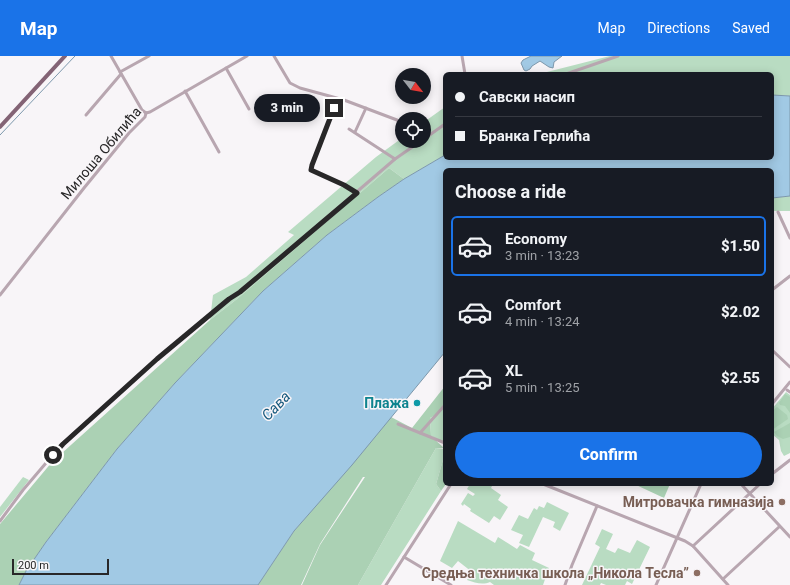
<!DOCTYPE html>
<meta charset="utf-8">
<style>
:root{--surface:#171b24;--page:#20242c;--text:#f1f3f6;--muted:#9ea1a6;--line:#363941;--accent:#1a73e8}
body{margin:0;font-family:Roboto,sans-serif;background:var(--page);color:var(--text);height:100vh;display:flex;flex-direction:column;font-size:15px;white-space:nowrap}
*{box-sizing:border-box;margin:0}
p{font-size:13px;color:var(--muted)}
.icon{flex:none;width:22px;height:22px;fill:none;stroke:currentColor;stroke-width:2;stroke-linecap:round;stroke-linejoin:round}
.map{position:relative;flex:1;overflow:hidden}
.side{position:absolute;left:443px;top:112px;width:331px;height:318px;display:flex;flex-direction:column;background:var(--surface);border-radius:6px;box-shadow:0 2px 10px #0003}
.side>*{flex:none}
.hud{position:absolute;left:443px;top:16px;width:331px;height:88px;border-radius:6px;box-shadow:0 2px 10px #0003;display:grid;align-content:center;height:88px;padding:0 12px;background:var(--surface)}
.needle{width:26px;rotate:121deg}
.fabs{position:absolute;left:395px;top:12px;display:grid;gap:8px}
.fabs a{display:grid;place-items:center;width:36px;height:36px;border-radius:50%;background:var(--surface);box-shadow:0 2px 10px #0003;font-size:20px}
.scale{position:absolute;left:12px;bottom:10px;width:97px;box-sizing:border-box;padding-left:4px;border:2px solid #282728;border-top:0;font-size:11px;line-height:14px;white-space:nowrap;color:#282728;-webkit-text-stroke:3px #f8f5f8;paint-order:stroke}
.end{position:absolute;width:18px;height:18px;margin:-9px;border:5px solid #282728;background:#fff;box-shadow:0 0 0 2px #fff}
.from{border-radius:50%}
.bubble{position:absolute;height:28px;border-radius:14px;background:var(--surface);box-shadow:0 2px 10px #0003;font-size:13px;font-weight:800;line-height:28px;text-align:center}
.hud b{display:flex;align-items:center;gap:14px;height:38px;font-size:15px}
.hud b+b{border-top:1px solid var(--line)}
.hud i{width:10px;height:10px;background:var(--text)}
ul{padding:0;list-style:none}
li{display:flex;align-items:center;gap:12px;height:60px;margin:0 8px 6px;padding:0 4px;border:2px solid transparent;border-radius:6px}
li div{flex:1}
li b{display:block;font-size:15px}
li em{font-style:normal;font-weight:800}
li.active{border-color:var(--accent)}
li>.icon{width:36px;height:36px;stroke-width:1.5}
h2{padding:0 12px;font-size:18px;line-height:48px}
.action{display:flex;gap:8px;margin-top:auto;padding:8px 12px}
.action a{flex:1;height:46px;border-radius:24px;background:var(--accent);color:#fff;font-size:16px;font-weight:800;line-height:46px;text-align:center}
header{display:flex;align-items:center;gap:24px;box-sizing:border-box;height:56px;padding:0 20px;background:var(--accent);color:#fff}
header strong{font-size:19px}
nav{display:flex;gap:22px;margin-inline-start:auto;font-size:14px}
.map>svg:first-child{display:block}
.green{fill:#b9dcc2}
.forest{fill:#abd1b4}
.water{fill:#a1c9e4;stroke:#7d98ac}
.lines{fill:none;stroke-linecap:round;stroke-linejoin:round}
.stream{stroke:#7d98ac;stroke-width:1}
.minor{stroke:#b8a6b0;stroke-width:3}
.major{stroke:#836375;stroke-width:4}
.route{stroke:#282728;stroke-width:5}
.culture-dot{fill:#0f9aa8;stroke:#f8f5f8;stroke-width:1.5}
.education-dot{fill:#8d6e63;stroke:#f8f5f8;stroke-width:1.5}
.labels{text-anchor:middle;stroke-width:3;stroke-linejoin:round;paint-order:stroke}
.street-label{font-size:14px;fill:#282728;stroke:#f8f5f8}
.culture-label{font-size:14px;font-weight:bold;fill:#0d838f;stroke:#f8f5f8;text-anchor:end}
.education-label{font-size:14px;font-weight:bold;fill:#785e54;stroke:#f8f5f8;text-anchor:end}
.water-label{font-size:15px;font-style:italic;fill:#185a7e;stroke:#f8f5f8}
</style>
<header>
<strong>Map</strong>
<nav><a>Map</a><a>Directions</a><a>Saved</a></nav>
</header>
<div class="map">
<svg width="790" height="529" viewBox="0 0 790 529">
<rect width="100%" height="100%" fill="#f8f5f8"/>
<g class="green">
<polygon points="610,0 790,0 790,40 772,39 772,18 539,18"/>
<polygon points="445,51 445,99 404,123 389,112 237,243 210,264 213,239 246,221 294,179 288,176 376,101 402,82 402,85 424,85 424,66"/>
<polygon points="790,140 790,155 772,155 772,142"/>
<polygon points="786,336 790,339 790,397 784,400 781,395 779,384 772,378 772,353"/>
<polygon points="445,349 445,384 444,386 431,380 430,362 434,360"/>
<polygon points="436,392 445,393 445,397 436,428 441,435 381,529 358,529"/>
<polygon points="23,421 29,424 0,461 0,451"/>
<polygon points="470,428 493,428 491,432 501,439 498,444 508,451 500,464 494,460 489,467 470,455 471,453 464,448 463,450 461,448 468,437 473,440 475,438 467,433"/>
<polygon points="547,446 569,457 560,475 553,471 555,466 543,461 529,491 519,487 523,479 511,474 519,459 528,463 534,452 537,454 539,450 544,452"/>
<path d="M458,465L495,487L498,481L517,493L520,489L535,497L532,504L549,512L543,529H494L490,526C483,529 475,527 467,524L472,516L458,505L452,512L440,505Z"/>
<polygon points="602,473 613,478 606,493 615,497 618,492 630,497 637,484 650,491 632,528 627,525 625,529 606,529 601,527 600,529 582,529 600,491 595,488"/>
</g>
<g class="forest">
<polygon points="389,112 404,123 378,141 327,179 263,235 175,327 117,393 46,486 26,515 19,529 0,529 0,468 52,406 210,264 237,243"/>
<polygon points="445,330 445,349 434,360 430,362 431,380 444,392 436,392 358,529 302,529 320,489 365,421 363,421 320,488 301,529 258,529 294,475 391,361 412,372"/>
<polygon points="785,338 790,341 790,357 785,350 780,349 779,347"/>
<polygon points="777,351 787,359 788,363 772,374 772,355"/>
<polygon points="790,367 790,381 783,383 777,380 774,376"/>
<polygon points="445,397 446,428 441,435 436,428"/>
<polygon points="634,428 670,428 664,442"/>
</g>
<g class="water">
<polygon points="531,0 562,0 554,6 553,12 549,11 540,5 532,10 530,13 526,15 524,14 521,7 523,4"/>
<polygon points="772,39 790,40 790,140 772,142 772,114 445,114 445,296 352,409 294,475 258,529 19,529 26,515 46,486 117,393 175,327 263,235 327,179 378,141 404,123 445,99 445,102 772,102"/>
</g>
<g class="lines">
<polyline class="stream" points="0,79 75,0"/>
<g class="minor">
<polyline points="111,0 142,54 146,57"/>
<polyline points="274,0 290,27 300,32 344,44 397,64 402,70"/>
<polyline points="462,0 465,18"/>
<polyline points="226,12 249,53"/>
<polyline points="120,16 149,0"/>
<polyline points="566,18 618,0"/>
<polyline points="185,35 219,96"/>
<polyline points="337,43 311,112 313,115 344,129 357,137"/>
<polyline points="146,57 150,56 247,0"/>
<polyline points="86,59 121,18"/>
<polyline points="349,73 395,103"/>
<polyline points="355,76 366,52"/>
<polyline points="424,83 445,68"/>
<polyline points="778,156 790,182"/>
<polyline points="772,234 790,220"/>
<polyline points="0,239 84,132 129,77 145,61 146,57"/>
<polyline points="772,294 790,311"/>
<polyline points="787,334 790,336"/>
<polyline points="772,348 790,326"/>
<polyline points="398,368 445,387"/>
<polyline points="420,377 445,349"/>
<polyline points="772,418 790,404"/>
<polyline points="543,428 685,485 693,490 728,529"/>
<polyline points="741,428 790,481"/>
<polyline points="0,465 23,434 63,387 157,303 229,243 240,236 395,103 421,85"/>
<polyline points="693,490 760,428"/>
<polyline points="404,501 451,529"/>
<polyline points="723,523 779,471"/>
<polyline points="386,529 451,428"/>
<polyline points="565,529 572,509 597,450"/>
<polyline points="656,529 701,428"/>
</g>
<polyline class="major" points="0,71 65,0"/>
</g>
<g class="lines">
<polyline class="route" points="53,399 63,388 157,303 229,243 240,236 357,137 344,129 311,114 312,109 334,52"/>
</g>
<circle class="culture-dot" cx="417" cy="347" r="4"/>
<g class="education-dot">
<circle cx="782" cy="446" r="4"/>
<circle cx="697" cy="517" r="4"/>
</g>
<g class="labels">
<g class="street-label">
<text transform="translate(101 97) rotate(-50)" y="5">Милоша Обилића</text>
</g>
<g class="culture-label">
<text x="409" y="352">Плажа</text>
</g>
<g class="education-label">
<text x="774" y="451">Митровачка гимназија</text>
<text x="689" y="522">Средња техничка школа „Никола Тесла”</text>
</g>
<g class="water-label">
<text transform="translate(276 350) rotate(-46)" y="5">Сава</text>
</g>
</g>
</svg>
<div class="fabs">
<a><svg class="needle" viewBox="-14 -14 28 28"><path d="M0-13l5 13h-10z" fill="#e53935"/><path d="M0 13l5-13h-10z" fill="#9ea1a6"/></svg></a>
<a><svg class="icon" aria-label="locate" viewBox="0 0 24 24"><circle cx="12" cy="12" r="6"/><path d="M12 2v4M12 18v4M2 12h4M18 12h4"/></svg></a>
</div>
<div class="scale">200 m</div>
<i class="end from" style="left:53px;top:399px"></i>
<i class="end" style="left:334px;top:52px"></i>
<div class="bubble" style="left:254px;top:38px;width:66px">3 min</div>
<div class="hud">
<b><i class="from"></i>Савски насип</b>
<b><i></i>Бранка Герлића</b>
</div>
<section class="side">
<h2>Choose a ride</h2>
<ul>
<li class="active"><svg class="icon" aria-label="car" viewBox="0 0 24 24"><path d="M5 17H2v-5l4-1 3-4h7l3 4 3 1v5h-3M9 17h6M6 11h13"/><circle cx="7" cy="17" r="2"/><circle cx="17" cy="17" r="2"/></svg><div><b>Economy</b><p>3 min · 13:23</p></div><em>$1.50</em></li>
<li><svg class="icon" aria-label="car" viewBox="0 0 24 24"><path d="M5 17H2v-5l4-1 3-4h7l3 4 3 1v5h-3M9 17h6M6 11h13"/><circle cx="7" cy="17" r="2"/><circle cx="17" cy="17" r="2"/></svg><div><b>Comfort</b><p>4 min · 13:24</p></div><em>$2.02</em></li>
<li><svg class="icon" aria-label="car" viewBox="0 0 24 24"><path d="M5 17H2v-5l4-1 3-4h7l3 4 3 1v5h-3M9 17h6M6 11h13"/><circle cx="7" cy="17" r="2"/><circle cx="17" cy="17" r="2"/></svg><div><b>XL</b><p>5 min · 13:25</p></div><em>$2.55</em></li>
</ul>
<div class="action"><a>Confirm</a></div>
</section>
</div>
